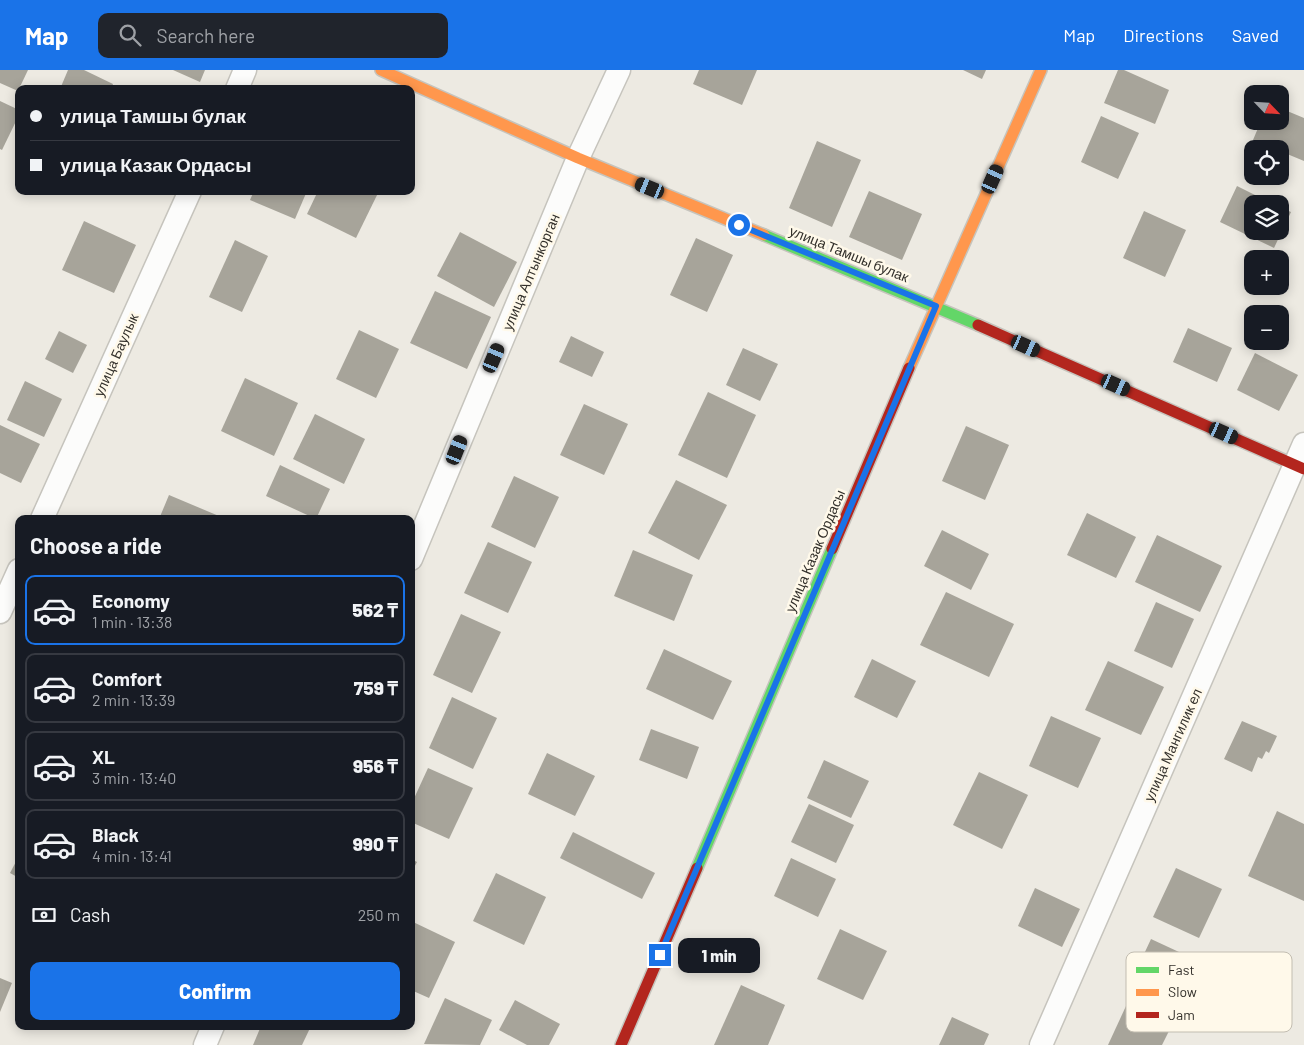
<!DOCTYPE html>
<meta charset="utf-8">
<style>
:root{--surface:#171b24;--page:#20242c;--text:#f1f3f6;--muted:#9ea1a6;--line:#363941;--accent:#1a73e8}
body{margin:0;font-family:Barlow,sans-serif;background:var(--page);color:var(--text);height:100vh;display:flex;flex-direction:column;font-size:19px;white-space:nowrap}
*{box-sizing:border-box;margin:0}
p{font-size:16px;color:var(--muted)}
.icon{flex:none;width:28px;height:28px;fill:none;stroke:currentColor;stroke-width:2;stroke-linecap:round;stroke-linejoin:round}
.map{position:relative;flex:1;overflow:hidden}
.side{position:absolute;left:15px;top:445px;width:400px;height:515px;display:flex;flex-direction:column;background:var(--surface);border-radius:10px;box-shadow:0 2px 12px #0003}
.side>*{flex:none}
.banner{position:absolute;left:15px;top:15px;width:400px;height:110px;border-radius:10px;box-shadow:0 2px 12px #0003;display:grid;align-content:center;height:110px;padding:0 15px;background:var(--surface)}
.needle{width:32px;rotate:115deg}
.controls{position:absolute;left:1244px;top:15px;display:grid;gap:10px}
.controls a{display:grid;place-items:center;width:45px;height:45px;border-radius:10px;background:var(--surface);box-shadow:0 2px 12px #0003;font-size:25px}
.end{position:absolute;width:22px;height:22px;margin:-11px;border:6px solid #1a73e8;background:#fff;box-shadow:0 0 0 2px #fff}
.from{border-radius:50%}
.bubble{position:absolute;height:35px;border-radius:10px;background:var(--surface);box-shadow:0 2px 12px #0003;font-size:16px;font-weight:800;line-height:35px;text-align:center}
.car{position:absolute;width:15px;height:30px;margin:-15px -8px;border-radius:6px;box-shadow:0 0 4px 1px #0007;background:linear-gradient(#222 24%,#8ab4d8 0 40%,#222 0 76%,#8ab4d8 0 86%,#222 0)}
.banner b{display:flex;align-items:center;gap:18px;height:48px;font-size:19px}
.banner b+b{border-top:1px solid var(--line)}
.banner i{width:12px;height:12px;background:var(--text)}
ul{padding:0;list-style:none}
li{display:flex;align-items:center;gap:15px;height:70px;margin:0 10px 8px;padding:0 5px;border:2px solid var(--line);border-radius:10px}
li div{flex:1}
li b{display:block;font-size:19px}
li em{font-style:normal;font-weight:800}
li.active{border-color:var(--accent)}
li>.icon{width:45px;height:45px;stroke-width:1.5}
h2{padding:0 15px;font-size:22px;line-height:60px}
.pay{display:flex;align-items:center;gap:12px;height:55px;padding:0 15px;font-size:19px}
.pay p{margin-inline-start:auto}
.button{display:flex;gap:10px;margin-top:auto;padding:10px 15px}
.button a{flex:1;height:58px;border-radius:10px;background:var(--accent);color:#fff;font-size:20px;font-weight:800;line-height:58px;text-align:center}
header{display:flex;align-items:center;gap:30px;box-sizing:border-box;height:70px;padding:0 25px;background:var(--accent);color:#fff}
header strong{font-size:24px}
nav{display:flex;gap:28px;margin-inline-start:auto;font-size:18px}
.search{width:350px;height:45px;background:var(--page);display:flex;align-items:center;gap:12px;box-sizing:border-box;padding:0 18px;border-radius:10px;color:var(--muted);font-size:19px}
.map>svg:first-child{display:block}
.building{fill:#a7a49a}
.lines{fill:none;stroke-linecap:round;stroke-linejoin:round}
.street-casing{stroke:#c6c4bd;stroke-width:25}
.fast-casing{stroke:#c6c4bd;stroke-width:14}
.slow-casing{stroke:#c6c4bd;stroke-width:14}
.jam-casing{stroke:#c6c4bd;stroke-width:14}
.street{stroke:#fcfcfb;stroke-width:22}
.fast{stroke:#63d668;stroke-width:11}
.slow{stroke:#ff974d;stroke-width:11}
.jam{stroke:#b3261e;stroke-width:11}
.route{stroke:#1a73e8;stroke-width:6}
.labels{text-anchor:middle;stroke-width:5;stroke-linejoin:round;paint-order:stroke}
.street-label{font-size:14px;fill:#33302b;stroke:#fff9ea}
.key{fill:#fff9ea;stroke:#c2bdb1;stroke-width:1}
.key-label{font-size:14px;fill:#33302b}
</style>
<header>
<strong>Map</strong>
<div class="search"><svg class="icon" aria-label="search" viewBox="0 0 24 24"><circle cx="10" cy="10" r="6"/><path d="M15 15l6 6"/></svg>Search here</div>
<nav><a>Map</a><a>Directions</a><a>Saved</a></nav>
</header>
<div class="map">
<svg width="1304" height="975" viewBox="0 0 1304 975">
<rect width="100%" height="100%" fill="#edeae2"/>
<g class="building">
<polygon points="0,0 28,0 18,21 0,13"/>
<polygon points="68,0 84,0 113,14 111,19 60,19"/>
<polygon points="173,0 205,0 200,12"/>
<polygon points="699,0 757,0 742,35 693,14"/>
<polygon points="963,0 986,0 982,9"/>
<polygon points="1118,0 1124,0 1169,20 1155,54 1104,33"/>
<polygon points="0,31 19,40 19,45 2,80 0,79"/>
<polygon points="1280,38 1304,48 1304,91 1280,81 1280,79 1274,79 1253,70 1261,51 1280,51"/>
<polygon points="1101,46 1139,63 1118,109 1081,92"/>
<polygon points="817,71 861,90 832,157 789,138"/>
<polygon points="1237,116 1273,134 1252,134 1252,161 1280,161 1280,137 1291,142 1274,178 1220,152"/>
<polygon points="254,121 307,121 295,149 250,130"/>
<polygon points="318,121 379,121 356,168 307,144"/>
<polygon points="869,121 922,144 902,190 849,167"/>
<polygon points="1144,141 1186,160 1165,207 1123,188"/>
<polygon points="84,151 136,175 114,223 62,200"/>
<polygon points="460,162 517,192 494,237 437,206"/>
<polygon points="696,168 733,185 707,242 670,225"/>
<polygon points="235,170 268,186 242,242 209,227"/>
<polygon points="435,221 491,247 467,299 410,273"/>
<polygon points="1188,258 1232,278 1217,312 1173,292"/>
<polygon points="359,260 399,279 376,328 336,309"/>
<polygon points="59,261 87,275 73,303 45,289"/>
<polygon points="571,266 604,282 592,307 559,292"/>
<polygon points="743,278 778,294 760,331 726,315"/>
<polygon points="1255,283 1298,305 1279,341 1237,320"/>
<polygon points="245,308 298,333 274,386 221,361"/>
<polygon points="25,311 62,329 44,367 7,350"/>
<polygon points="708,322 756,345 727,408 678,385"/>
<polygon points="584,334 628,354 604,405 560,385"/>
<polygon points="315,344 365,369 344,414 293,389"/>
<polygon points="0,355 40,374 21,413 0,403"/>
<polygon points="966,356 1009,375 985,430 942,411"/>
<polygon points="280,395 330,419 316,449 266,426"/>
<polygon points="514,406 559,427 535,478 491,457"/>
<polygon points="676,410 727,435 699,490 648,463"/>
<polygon points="169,425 226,449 159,449"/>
<polygon points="1087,443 1136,467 1116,508 1067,485"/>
<polygon points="942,460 989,484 971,520 924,496"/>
<polygon points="1157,465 1222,496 1200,542 1135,512"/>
<polygon points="488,472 532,492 508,543 464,523"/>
<polygon points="633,480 693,505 674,551 614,526"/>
<polygon points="946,522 1014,554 989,607 920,575"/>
<polygon points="1156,532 1194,549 1172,598 1134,581"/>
<polygon points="461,544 501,562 472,623 433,605"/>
<polygon points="664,579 732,611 713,650 646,619"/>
<polygon points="872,589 916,611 897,648 854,627"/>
<polygon points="1108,591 1164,617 1141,665 1085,640"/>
<polygon points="452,627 497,648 473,699 429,678"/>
<polygon points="1051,646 1101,668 1078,718 1029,696"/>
<polygon points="1242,651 1277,666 1269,683 1266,681 1262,689 1258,687 1252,702 1224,689"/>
<polygon points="651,659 699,677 687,709 639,690"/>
<polygon points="547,683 595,706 575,746 528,724"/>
<polygon points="824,690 869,711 851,748 807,728"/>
<polygon points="428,698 473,718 449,769 411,752 411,735"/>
<polygon points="979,702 1028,725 1002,779 953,755"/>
<polygon points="809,734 854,755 836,793 791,772"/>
<polygon points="1277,741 1304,754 1304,831 1248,806"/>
<polygon points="573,762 655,803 642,829 560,788"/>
<polygon points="19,786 19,808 10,803"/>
<polygon points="791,788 836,809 818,847 774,826"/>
<polygon points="411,789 417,792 411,803"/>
<polygon points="1176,798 1222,819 1199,868 1153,847"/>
<polygon points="496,803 546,827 524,875 473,851"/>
<polygon points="1035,818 1080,839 1062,877 1018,856"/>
<polygon points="411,851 455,872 429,928 411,920"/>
<polygon points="840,859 887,881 863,930 817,909"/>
<polygon points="1151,869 1207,895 1186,940 1130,914"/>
<polygon points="0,908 12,913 0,942"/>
<polygon points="741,915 785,935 768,975 714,975"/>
<polygon points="445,928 492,950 480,975 424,974"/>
<polygon points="515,930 560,954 549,975 527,975 499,960"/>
<polygon points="1126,936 1171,957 1162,975 1108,975"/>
<polygon points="952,947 989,964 984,975 939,975"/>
<polygon points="261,956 311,956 302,975 253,975"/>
</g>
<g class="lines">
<defs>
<g id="street">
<polyline points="237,19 245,0"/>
<polyline points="42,449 190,121"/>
<polyline points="411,489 578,88 619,0"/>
<polyline points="0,542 19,500"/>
<polyline points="205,975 213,956"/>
<polyline points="1041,975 1304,374"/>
</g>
<g id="fast">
<polyline points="764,165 978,255"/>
<polyline points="697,798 832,479"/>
</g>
<g id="slow">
<polyline points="381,0 578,88 764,165"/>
<polyline points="909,298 1041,0"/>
</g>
<g id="jam">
<polyline points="978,255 1304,399"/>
<polyline points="832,479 909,298"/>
<polyline points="621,975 697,798"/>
</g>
</defs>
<use href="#street" class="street-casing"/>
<use href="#fast" class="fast-casing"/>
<use href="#slow" class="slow-casing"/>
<use href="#jam" class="jam-casing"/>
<use href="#street" class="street"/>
<use href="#fast" class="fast"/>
<use href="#slow" class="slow"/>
<use href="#jam" class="jam"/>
</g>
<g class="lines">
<polyline class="route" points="660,885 936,236 739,155"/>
</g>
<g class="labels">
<g class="street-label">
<text transform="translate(849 184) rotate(22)" y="5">улица Тамшы булак</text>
<text transform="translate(531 202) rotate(-67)" y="5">улица Алтынкорган</text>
<text transform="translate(116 285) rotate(-66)" y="5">улица Баулык</text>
<text transform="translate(815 481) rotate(-67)" y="5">улица Казак Ордасы</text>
<text transform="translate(1173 675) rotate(-66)" y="5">улица Мангилик ел</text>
</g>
</g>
<rect x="1126" y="882" width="166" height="80" rx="8" class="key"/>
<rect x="1136" y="897" width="23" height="6" fill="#63d668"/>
<rect x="1136" y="919" width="23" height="7" fill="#ff974d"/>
<rect x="1136" y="942" width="23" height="6" fill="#b3261e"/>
<g class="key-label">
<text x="1168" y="905">Fast</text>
<text x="1168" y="927">Slow</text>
<text x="1168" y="950">Jam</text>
</g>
</svg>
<div class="controls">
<a><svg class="needle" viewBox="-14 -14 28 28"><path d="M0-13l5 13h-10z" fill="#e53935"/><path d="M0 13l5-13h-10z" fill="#9ea1a6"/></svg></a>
<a><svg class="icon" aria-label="locate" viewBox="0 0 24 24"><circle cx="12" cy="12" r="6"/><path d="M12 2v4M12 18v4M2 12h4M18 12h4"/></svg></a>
<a><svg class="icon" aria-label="layers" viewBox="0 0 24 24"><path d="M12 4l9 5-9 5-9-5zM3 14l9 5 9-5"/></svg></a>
<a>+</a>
<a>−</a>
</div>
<i class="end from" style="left:739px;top:155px"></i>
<i class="end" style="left:660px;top:885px"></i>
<div class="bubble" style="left:678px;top:868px;width:82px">1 min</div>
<i class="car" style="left:993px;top:109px;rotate:24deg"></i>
<i class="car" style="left:650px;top:118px;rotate:292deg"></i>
<i class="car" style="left:1026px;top:276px;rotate:114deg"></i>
<i class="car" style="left:494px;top:288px;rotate:23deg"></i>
<i class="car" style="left:1116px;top:315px;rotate:114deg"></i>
<i class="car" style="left:1224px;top:363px;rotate:114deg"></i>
<i class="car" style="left:457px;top:380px;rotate:22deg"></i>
<div class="banner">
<b><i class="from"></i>улица Тамшы булак</b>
<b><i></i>улица Казак Ордасы</b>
</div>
<section class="side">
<h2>Choose a ride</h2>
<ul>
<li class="active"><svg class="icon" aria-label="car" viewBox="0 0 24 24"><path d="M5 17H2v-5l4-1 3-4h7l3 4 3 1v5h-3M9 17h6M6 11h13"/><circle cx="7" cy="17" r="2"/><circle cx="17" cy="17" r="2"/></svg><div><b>Economy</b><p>1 min · 13:38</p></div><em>562 ₸</em></li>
<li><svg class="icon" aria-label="car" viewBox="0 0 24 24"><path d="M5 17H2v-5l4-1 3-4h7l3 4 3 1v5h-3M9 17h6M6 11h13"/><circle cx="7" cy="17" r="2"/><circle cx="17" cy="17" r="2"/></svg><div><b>Comfort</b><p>2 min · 13:39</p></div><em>759 ₸</em></li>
<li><svg class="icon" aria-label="car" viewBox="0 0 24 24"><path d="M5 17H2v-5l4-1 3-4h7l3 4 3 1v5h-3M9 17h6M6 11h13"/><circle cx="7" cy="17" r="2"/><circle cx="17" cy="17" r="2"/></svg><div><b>XL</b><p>3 min · 13:40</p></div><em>956 ₸</em></li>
<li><svg class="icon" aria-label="car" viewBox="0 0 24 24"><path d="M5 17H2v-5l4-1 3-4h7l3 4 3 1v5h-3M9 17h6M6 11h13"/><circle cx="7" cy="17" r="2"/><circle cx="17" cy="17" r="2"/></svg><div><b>Black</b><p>4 min · 13:41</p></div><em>990 ₸</em></li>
</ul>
<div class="pay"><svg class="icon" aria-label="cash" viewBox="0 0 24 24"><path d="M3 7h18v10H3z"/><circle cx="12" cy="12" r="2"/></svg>Cash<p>250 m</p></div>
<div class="button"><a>Confirm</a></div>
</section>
</div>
